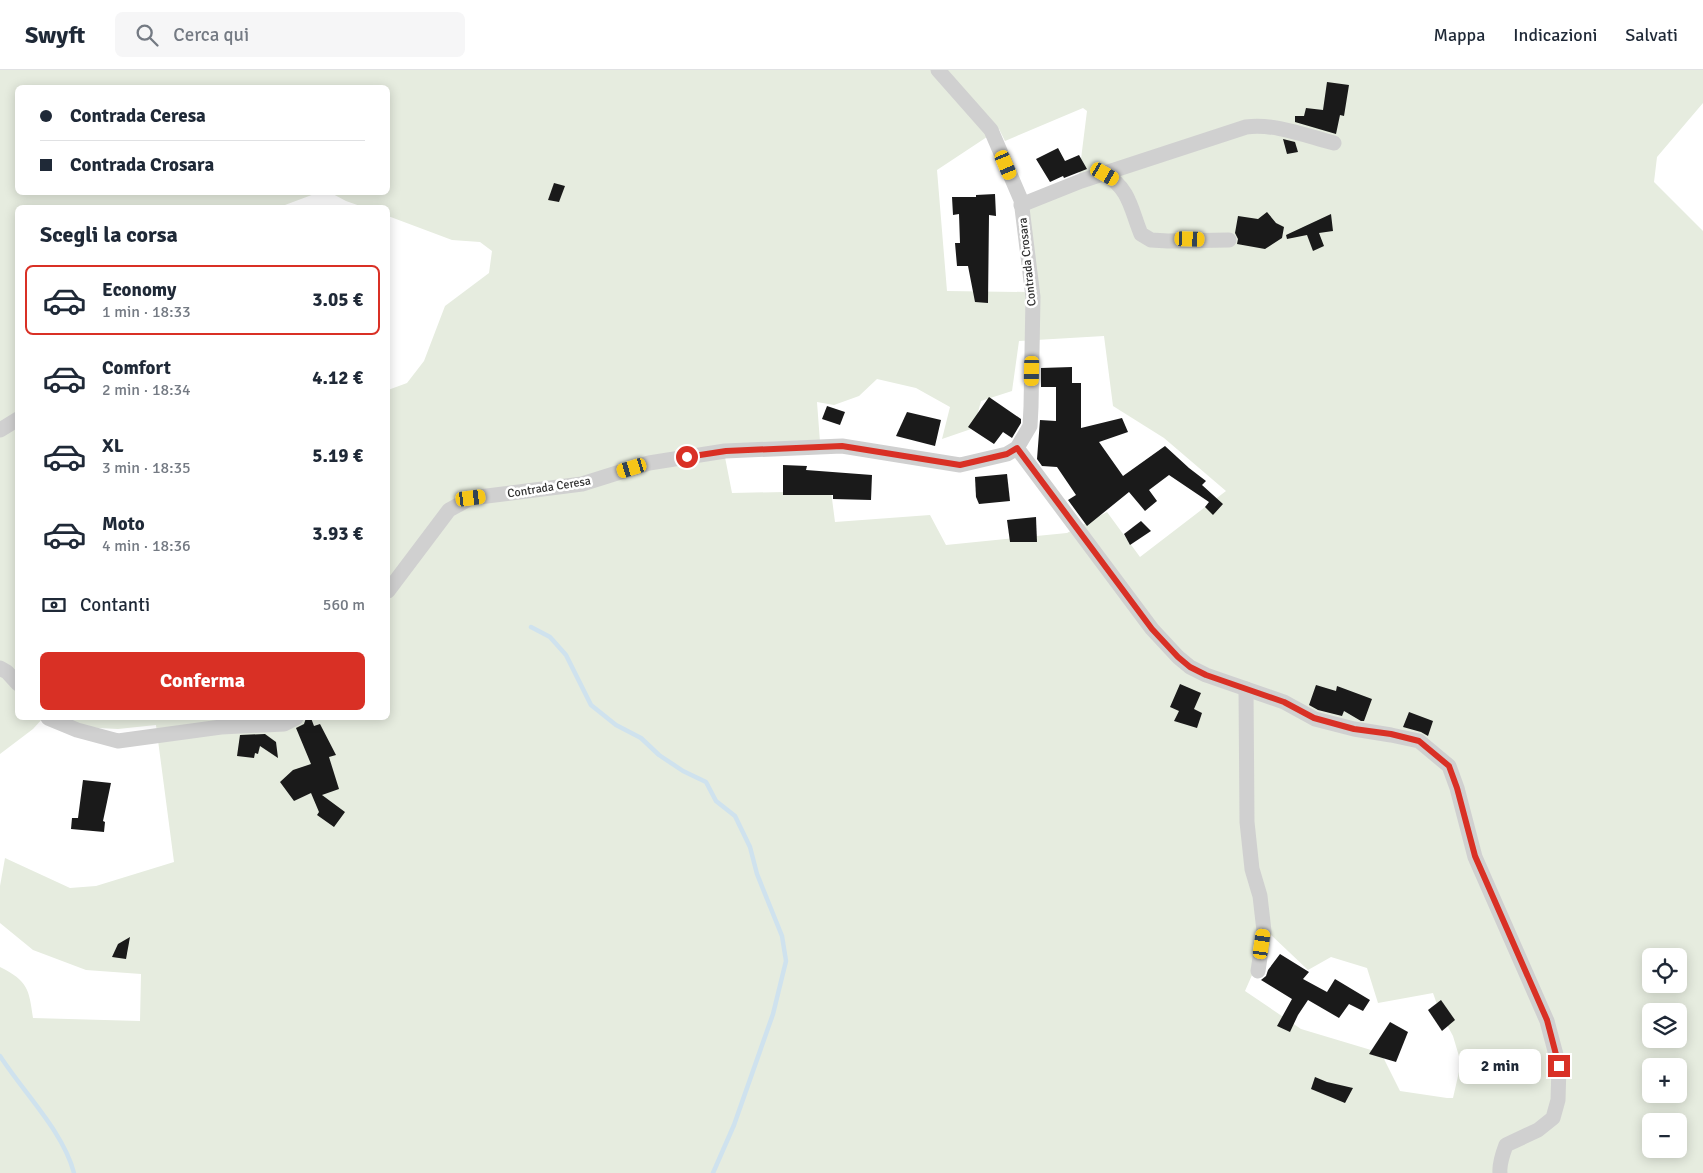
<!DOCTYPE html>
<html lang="it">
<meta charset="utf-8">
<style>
:root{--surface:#fff;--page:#f6f6f7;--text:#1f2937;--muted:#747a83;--line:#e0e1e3;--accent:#d93025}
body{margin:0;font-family:Signika,sans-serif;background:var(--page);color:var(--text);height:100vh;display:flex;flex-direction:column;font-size:19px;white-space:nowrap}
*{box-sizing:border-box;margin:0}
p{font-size:16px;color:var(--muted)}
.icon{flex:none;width:28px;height:28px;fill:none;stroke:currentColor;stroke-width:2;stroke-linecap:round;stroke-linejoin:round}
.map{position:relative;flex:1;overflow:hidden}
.drawer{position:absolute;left:15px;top:135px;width:375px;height:515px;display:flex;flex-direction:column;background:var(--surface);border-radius:8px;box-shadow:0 2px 12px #0003}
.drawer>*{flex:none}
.banner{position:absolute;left:15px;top:15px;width:375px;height:110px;border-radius:8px;box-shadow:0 2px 12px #0003;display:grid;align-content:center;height:110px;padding:0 25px;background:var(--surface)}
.buttons{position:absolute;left:1642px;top:878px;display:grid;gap:10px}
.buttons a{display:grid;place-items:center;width:45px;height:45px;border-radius:8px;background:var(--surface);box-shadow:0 2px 12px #0003;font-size:25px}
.end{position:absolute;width:22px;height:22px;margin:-11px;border:6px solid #d93025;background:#fff;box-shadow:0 0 0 2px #fff}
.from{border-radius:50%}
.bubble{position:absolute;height:35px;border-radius:8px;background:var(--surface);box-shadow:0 2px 12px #0003;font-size:16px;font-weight:700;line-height:35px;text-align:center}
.car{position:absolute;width:15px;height:30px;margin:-15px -8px;border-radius:6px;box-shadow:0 0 4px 1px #0007;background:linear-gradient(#f5c518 24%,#345 0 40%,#f5c518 0 76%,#345 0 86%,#f5c518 0)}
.banner b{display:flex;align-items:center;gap:18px;height:48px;font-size:19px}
.banner b+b{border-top:1px solid var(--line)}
.banner i{width:12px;height:12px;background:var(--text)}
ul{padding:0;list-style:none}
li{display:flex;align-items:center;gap:15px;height:70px;margin:0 10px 8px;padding:0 15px;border:2px solid transparent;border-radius:8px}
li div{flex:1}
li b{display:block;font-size:19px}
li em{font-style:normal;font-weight:700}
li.selected{border-color:var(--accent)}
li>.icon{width:45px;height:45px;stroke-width:1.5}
h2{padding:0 25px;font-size:22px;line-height:60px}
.pay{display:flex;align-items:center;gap:12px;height:55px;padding:0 25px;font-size:19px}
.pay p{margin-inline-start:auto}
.primary-button{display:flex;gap:10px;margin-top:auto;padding:10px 25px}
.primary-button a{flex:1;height:58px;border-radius:8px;background:var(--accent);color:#fff;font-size:20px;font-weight:700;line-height:58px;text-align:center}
header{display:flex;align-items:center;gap:30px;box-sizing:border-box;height:70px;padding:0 25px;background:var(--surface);border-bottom:1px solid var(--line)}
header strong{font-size:24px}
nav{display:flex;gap:28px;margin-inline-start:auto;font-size:18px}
.search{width:350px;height:45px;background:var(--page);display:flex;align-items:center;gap:12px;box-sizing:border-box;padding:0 18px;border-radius:8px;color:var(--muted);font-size:19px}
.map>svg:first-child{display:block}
.green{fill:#e6ecdf;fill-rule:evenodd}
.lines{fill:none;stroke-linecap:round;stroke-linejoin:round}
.stream{stroke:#cfe2ee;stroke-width:4.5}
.building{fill:#1a1a1a}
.minor{stroke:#d0d0d0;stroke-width:15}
.route{stroke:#d93025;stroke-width:6}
.labels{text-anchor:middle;stroke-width:5;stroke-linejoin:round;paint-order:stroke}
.street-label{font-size:12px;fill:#333;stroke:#fff}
</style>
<header>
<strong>Swyft</strong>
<div class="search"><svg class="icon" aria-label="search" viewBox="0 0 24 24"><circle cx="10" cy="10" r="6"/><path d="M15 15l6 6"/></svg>Cerca qui</div>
<nav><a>Mappa</a><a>Indicazioni</a><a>Salvati</a></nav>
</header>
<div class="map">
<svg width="1703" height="1103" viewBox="0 0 1703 1103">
<rect width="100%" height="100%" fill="#fff"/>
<path class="green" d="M0,0H1703V33L1657,87L1654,112L1703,161V1103H0V897C28,911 29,919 33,948L140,951L141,904L86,900L33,880L0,853V816L5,788L70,818L96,816L174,792L156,655L118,659L79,657L64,648H388V320L407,313L424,291L445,236L489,203L492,181L480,172L452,170L388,146V138L363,137L346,131L331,123L388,122V18H18V122L317,123L285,135L282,137L18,138V648H43L33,659L0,684ZM1083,38L1087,41L1078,113L1029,133L1027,222L947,221L937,100L999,59L1005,71ZM1104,266L1113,336L1164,368L1226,421L1140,487L1107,442L1067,463L946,475L930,445L835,452L831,421L732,423L723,377L820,372L817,332L834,335L859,326L877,309L916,318L950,337L942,369L974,358L981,331L1012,321L1019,271ZM1270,864L1308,900L1331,887L1367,898L1378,933L1433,923L1439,940L1453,966L1461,993L1453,1028H1447L1400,1021L1381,983L1301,959L1245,921ZM1651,886H1679V914H1651ZM1651,941H1679V969H1651ZM1651,996H1679V1024H1651ZM1651,1051H1679V1079H1651Z"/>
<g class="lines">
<g class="stream">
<polyline points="531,557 550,567 566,585 591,635 616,655 641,668 659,685 683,701 706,712 716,731 735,746 750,777 757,804 782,866 786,891 773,944 734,1055 713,1103"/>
<path d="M0,986C23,1022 63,1061 74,1103"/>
</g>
</g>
<g class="building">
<polygon points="1327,12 1349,15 1344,46 1340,45 1336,64 1295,52 1295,46 1304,46 1306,38 1323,40"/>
<polygon points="1283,69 1295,72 1298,82 1287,84"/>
<polygon points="1058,78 1065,91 1079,85 1087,99 1064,108 1063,106 1050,112 1036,89"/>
<polygon points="554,113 565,116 559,132 548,130"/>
<polygon points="995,124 996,146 989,145 988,233 975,232 968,196 957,196 955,173 960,173 959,144 953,145 952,127 976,127 976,125"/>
<polygon points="1267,142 1276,153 1284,157 1282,168 1265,179 1237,174 1238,169 1235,163 1238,146 1258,149"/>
<polygon points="1331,144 1333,161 1319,163 1324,176 1313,181 1307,165 1287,169 1286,165"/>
<polygon points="1072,297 1072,313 1081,313 1081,358 1122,348 1128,362 1099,372 1123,406 1165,376 1189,398 1206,411 1202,415 1223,434 1213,445 1205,437 1209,432 1169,405 1149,420 1157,431 1145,441 1129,422 1087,456 1068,430 1076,425 1057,397 1042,396 1037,389 1040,350 1056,351 1056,317 1041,317 1041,298"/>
<polygon points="989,327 1021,349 1021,353 1012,368 1003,362 994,374 968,357"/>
<polygon points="827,336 845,342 840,355 822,349"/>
<polygon points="907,342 941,350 935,376 896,366"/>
<polygon points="783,395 807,396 806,400 872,405 871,430 833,429 833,425 783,425"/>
<polygon points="1007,404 1010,431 979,434 976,427 975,407"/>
<polygon points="1036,447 1037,472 1010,472 1007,450"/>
<polygon points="1141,451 1151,461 1130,475 1124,464"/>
<polygon points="1180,614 1201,623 1194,639 1202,643 1197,658 1174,651 1179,641 1170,637"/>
<polygon points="1316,615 1336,621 1337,616 1372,629 1364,651 1361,651 1344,641 1342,646 1318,640 1309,635"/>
<polygon points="1409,642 1433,651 1428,666 1421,662 1403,657"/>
<polygon points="306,648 311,648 314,656 320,654 336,685 329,687 339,719 322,725 345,742 334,757 317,745 319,742 311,723 294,731 280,712 293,700 311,694 296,658 304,654"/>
<polygon points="265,664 276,672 278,688 260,676 258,684 255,683 254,688 237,686 240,665"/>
<polygon points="83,710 111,713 103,751 105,752 104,762 71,759 72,748 78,748"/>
<polygon points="130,867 126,889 112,887 118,874"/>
<polygon points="1280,884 1309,902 1303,909 1327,922 1335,909 1370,930 1363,941 1349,934 1339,948 1308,930 1298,945 1290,962 1277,956 1292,929 1261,910 1266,906 1268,900"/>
<polygon points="1441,930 1455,950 1442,961 1428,940"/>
<polygon points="1390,952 1408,962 1396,992 1369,984"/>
<polygon points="1315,1007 1327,1012 1353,1018 1345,1033 1311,1019"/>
</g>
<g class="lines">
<g class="minor">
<path d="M1105,104C1130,119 1131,140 1141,164L1151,170L1168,171L1229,170"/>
<path d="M1021,135L1081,111L1246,57C1275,53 1306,66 1334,73"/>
<polyline points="0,360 18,349"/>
<path d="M1017,378L1152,559L1178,587L1190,597L1206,605L1284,632L1315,649L1354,659L1391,665L1419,671L1449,696L1457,718L1475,787L1547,951L1559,996L1558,1030L1553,1048L1538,1060L1506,1075C1503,1083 1499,1094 1500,1103"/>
<polyline points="388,521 449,440 471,428 582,414 649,393 725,381 842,376 960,395 1007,384 1017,378 1030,356 1031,337 1033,227 1021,130 991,60 938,0"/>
<polyline points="0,598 7,602 18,614"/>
<polyline points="1246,619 1247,752 1252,799 1260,826 1264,861 1258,901"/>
<polyline points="48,648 77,660 118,671 221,657 284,654 296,648"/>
</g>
</g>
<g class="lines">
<polyline class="route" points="687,387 726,381 842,376 960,395 1007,384 1017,378 1152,559 1178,587 1190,597 1206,605 1284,632 1314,648 1354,659 1391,664 1419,671 1449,696 1457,718 1475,786 1547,950 1559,996"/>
</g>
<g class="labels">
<g class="street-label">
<text transform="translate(1027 192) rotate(-96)" y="4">Contrada Crosara</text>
<text transform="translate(549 417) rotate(-9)" y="4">Contrada Ceresa</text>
</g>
</g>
</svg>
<div class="buttons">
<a><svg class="icon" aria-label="locate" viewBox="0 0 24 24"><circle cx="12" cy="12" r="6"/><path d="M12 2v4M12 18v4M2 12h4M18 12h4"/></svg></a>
<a><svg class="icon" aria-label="layers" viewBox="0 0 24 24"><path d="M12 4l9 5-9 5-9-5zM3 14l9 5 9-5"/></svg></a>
<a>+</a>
<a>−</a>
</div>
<i class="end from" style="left:687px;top:387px"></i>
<i class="end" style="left:1559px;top:996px"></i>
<div class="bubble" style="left:1459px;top:979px;width:82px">2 min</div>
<i class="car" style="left:1006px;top:95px;rotate:157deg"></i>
<i class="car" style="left:1105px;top:104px;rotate:120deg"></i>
<i class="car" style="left:1190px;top:169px;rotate:92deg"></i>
<i class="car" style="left:1032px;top:301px;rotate:181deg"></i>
<i class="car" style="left:632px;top:398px;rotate:253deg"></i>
<i class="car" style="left:471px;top:428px;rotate:83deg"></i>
<i class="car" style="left:1262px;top:874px;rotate:8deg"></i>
<div class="banner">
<b><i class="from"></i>Contrada Ceresa</b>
<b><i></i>Contrada Crosara</b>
</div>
<section class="drawer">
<h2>Scegli la corsa</h2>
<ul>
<li class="selected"><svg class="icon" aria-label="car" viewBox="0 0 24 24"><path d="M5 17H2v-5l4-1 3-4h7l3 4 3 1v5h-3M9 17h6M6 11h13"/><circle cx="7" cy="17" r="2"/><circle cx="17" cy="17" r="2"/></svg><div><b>Economy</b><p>1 min · 18:33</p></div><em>3.05 €</em></li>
<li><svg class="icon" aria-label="car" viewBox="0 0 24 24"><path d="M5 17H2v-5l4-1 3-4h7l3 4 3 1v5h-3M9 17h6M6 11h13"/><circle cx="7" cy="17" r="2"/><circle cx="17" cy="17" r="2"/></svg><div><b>Comfort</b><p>2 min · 18:34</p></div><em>4.12 €</em></li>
<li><svg class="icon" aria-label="car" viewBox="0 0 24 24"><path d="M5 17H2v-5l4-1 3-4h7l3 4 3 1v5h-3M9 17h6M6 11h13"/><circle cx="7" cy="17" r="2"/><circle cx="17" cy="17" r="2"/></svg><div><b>XL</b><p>3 min · 18:35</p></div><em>5.19 €</em></li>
<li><svg class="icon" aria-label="car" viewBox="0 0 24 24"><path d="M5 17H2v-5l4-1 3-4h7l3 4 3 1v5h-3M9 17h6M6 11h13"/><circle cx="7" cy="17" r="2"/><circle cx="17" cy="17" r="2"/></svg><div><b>Moto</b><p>4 min · 18:36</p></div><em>3.93 €</em></li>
</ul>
<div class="pay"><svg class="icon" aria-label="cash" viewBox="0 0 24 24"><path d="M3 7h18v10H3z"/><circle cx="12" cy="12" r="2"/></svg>Contanti<p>560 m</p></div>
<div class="primary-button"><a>Conferma</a></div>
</section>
</div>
